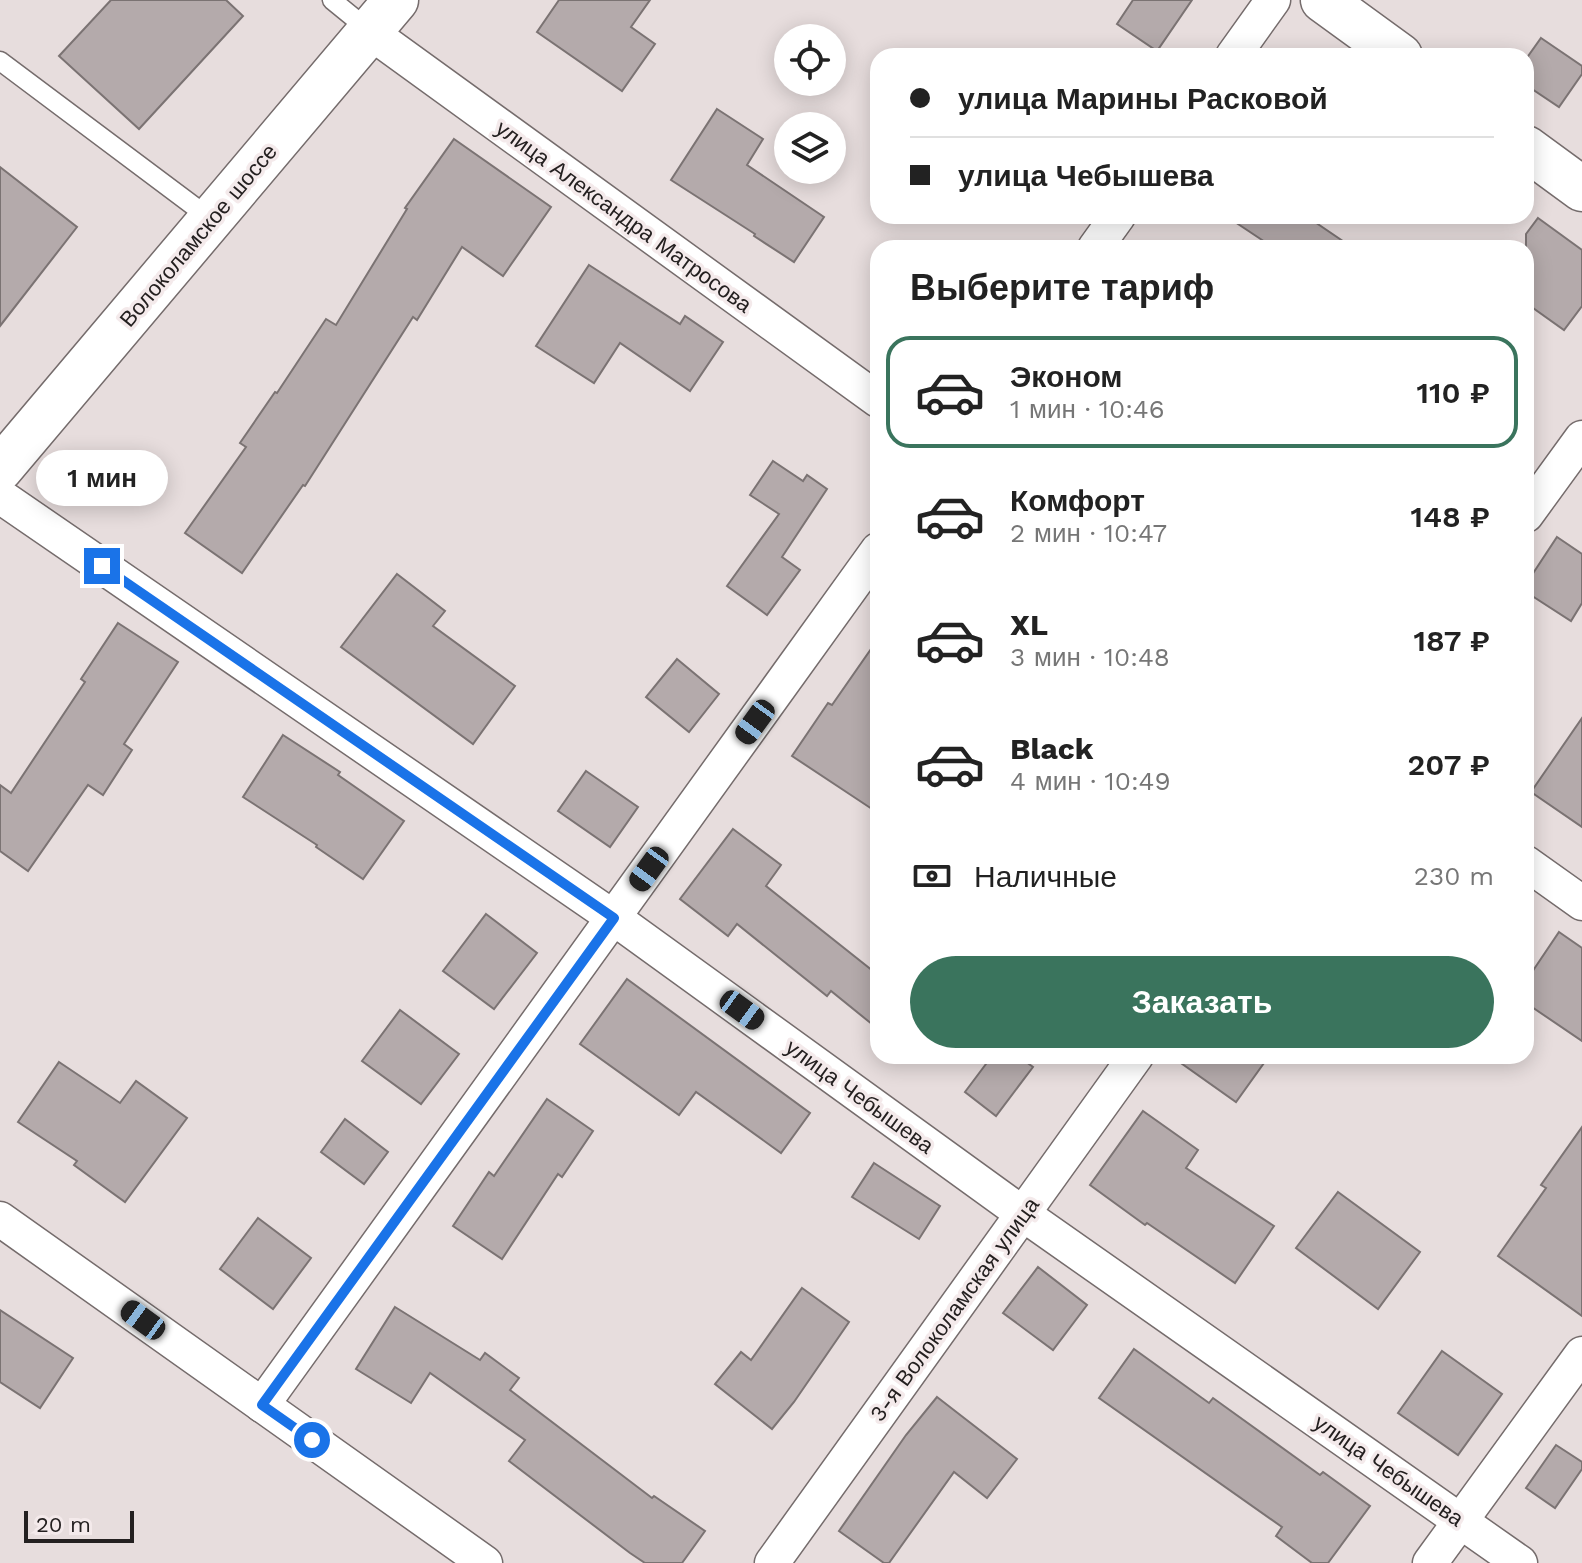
<!DOCTYPE html>
<html lang="ru">
<meta charset="utf-8">
<style>
:root{--surface:#fff;--page:#f2f2f2;--text:#222;--muted:#767676;--line:#e0e0e0;--accent:#3a745d}
body{margin:0;font-family:"Work Sans",sans-serif;background:var(--page);color:var(--text);height:100vh;display:flex;flex-direction:column;font-size:30px;white-space:nowrap}
*{box-sizing:border-box;margin:0}
p{font-size:26px;color:var(--muted)}
.icon{flex:none;width:44px;height:44px;fill:none;stroke:currentColor;stroke-width:2;stroke-linecap:round;stroke-linejoin:round}
.map{position:relative;flex:1;overflow:hidden}
.panel{position:absolute;left:870px;top:240px;width:664px;height:824px;display:flex;flex-direction:column;background:var(--surface);border-radius:24px;box-shadow:0 4px 20px #0003}
.panel>*{flex:none}
.banner{position:absolute;left:870px;top:48px;width:664px;height:176px;border-radius:24px;box-shadow:0 4px 20px #0003;display:grid;align-content:center;height:176px;padding:0 40px;background:var(--surface)}
.fabs{position:absolute;left:774px;top:24px;display:grid;gap:16px}
.fabs a{display:grid;place-items:center;width:72px;height:72px;border-radius:50%;background:var(--surface);box-shadow:0 4px 20px #0003;font-size:40px}
.scale{position:absolute;left:24px;bottom:20px;width:110px;box-sizing:border-box;padding-left:8px;border:4px solid #242020;border-top:0;font-size:22px;line-height:28px;white-space:nowrap;color:#242020;-webkit-text-stroke:6px #f4eaeb;paint-order:stroke}
.end{position:absolute;width:36px;height:36px;margin:-18px;border:10px solid #1a73e8;background:#fff;box-shadow:0 0 0 4px #fff}
.from{border-radius:50%}
.bubble{position:absolute;height:56px;border-radius:28px;background:var(--surface);box-shadow:0 4px 20px #0003;font-size:26px;font-weight:600;line-height:56px;text-align:center}
.car{position:absolute;width:24px;height:48px;margin:-24px -12px;border-radius:10px;box-shadow:0 0 6px 2px #0007;background:linear-gradient(#222 24%,#8ab4d8 0 40%,#222 0 76%,#8ab4d8 0 86%,#222 0)}
.banner b{display:flex;align-items:center;gap:28px;height:76px;font-size:30px}
.banner b+b{border-top:2px solid var(--line)}
.banner i{width:20px;height:20px;background:var(--text)}
ul{padding:0;list-style:none}
li{display:flex;align-items:center;gap:24px;height:112px;margin:0 16px 12px;padding:0 24px;border:4px solid transparent;border-radius:24px}
li div{flex:1}
li b{display:block;font-size:30px}
li em{font-style:normal;font-weight:600}
li.active{border-color:var(--accent)}
li>.icon{width:72px;height:72px;stroke-width:1.5}
h2{padding:0 40px;font-size:36px;line-height:96px}
.pay{display:flex;align-items:center;gap:20px;height:88px;padding:0 40px;font-size:30px}
.pay p{margin-inline-start:auto}
.action{display:flex;gap:16px;margin-top:auto;padding:16px 40px}
.action a{flex:1;height:92px;border-radius:48px;background:var(--accent);color:#fff;font-size:32px;font-weight:600;line-height:92px;text-align:center}
.map>svg:first-child{display:block}
.building{fill:#b4aaab;stroke:#7b7373;stroke-width:2}
.lines{fill:none;stroke-linecap:round;stroke-linejoin:round}
.lane-casing{stroke:#756c6c;stroke-width:21}
.street-casing{stroke:#756c6c;stroke-width:37}
.secondary-casing{stroke:#756c6c;stroke-width:47}
.lane{stroke:#fff;stroke-width:18}
.street{stroke:#fff;stroke-width:34}
.secondary{stroke:#fff;stroke-width:44}
.route{stroke:#1a73e8;stroke-width:10}
.labels{text-anchor:middle;stroke-width:7;stroke-linejoin:round;paint-order:stroke}
.street-label{font-size:22px;fill:#242020;stroke:#f4eaeb}
</style>
<div class="map">
<svg width="1582" height="1563" viewBox="0 0 1582 1563">
<rect width="100%" height="100%" fill="#e7dddd"/>
<g class="building">
<polygon points="111,0 226,0 243,16 139,129 59,56"/>
<polygon points="559,0 650,0 631,27 655,44 622,91 537,32"/>
<polygon points="1133,0 1192,0 1157,51 1117,24"/>
<polygon points="1541,38 1582,66 1582,74 1559,107 1526,85 1526,59"/>
<polygon points="717,109 763,139 747,165 824,217 794,262 754,236 755,234 671,180"/>
<polygon points="454,139 551,207 503,276 462,247 417,320 413,317 305,486 303,485 242,573 185,533 246,447 240,443 275,392 277,393 326,319 336,325 407,209 405,208"/>
<polygon points="0,167 77,227 0,326"/>
<polygon points="1226,216 1306,216 1353,248 1274,248"/>
<polygon points="1538,218 1582,250 1582,306 1564,330 1526,303 1526,234"/>
<polygon points="589,265 680,324 685,316 723,342 690,391 620,343 594,383 536,346"/>
<polygon points="773,461 803,481 807,475 827,489 782,557 800,570 767,615 727,586 779,514 750,495"/>
<polygon points="1557,537 1582,554 1582,603 1571,621 1526,592 1526,584"/>
<polygon points="397,574 445,611 433,626 515,686 473,744 341,647"/>
<polygon points="118,623 178,662 124,744 132,750 103,795 88,785 28,871 0,851 0,785 11,793 85,682 81,679"/>
<polygon points="878,639 878,813 792,756 828,703 832,705"/>
<polygon points="677,659 719,694 689,732 646,697"/>
<polygon points="1582,718 1582,827 1531,792"/>
<polygon points="283,735 340,772 338,775 404,821 363,879 316,847 317,845 243,797"/>
<polygon points="586,771 638,807 610,847 558,811"/>
<polygon points="733,829 781,865 766,886 878,975 878,1029 831,991 827,996 737,924 728,936 680,899"/>
<polygon points="486,914 537,953 494,1009 443,971"/>
<polygon points="1559,932 1582,948 1582,1041 1526,1003 1526,981"/>
<polygon points="627,979 810,1113 781,1153 696,1092 679,1115 580,1044"/>
<polygon points="400,1010 459,1054 421,1104 362,1061"/>
<polygon points="992,1056 1018,1056 1033,1067 996,1116 965,1092"/>
<polygon points="1171,1056 1269,1056 1236,1102"/>
<polygon points="59,1062 120,1103 136,1081 187,1118 125,1202 74,1165 77,1161 18,1122"/>
<polygon points="547,1099 593,1131 562,1177 558,1174 502,1259 453,1226 489,1172 494,1176"/>
<polygon points="1143,1111 1198,1150 1186,1168 1274,1226 1235,1283 1147,1223 1145,1225 1090,1185"/>
<polygon points="345,1119 388,1152 364,1184 321,1152"/>
<polygon points="1582,1127 1582,1316 1498,1256 1546,1188 1541,1185"/>
<polygon points="874,1163 940,1206 919,1239 852,1197"/>
<polygon points="1338,1192 1420,1252 1378,1309 1296,1248"/>
<polygon points="258,1218 311,1258 273,1309 220,1269"/>
<polygon points="1038,1267 1087,1305 1053,1350 1003,1313"/>
<polygon points="802,1288 849,1322 794,1402 772,1429 715,1384 741,1352 751,1360"/>
<polygon points="395,1307 480,1360 485,1353 519,1378 510,1390 652,1498 654,1496 705,1531 682,1563 645,1563 630,1553 509,1461 525,1440 430,1373 411,1403 356,1369"/>
<polygon points="0,1310 73,1358 40,1408 0,1382"/>
<polygon points="1134,1349 1209,1403 1213,1398 1320,1475 1323,1472 1370,1506 1328,1563 1312,1563 1276,1536 1282,1527 1099,1398"/>
<polygon points="1442,1351 1502,1394 1458,1455 1398,1413"/>
<polygon points="937,1397 1017,1459 987,1498 954,1472 889,1563 884,1563 839,1531 906,1435"/>
<polygon points="1556,1445 1582,1462 1582,1469 1555,1508 1526,1488"/>
</g>
<g class="lines">
<defs>
<g id="lane">
<polyline points="332,0 370,31"/>
<polyline points="0,61 211,219"/>
</g>
<g id="street">
<polyline points="370,32 878,400"/>
<polyline points="1233,56 1273,0"/>
<polyline points="1095,248 1118,216"/>
<polyline points="0,496 614,918 1023,1214 1520,1563"/>
<polyline points="1526,515 1582,438"/>
<polyline points="1526,863 1582,903"/>
<polyline points="0,1219 485,1563"/>
<polyline points="262,1405 878,550"/>
<polyline points="772,1563 1136,1056"/>
<polyline points="1430,1563 1582,1354"/>
</g>
<g id="secondary">
<polyline points="1323,0 1400,56"/>
<polyline points="1526,148 1582,189"/>
<polyline points="0,469 396,0"/>
</g>
</defs>
<use href="#lane" class="lane-casing"/>
<use href="#street" class="street-casing"/>
<use href="#secondary" class="secondary-casing"/>
<use href="#lane" class="lane"/>
<use href="#street" class="street"/>
<use href="#secondary" class="secondary"/>
</g>
<g class="lines">
<polyline class="route" points="102,566 614,918 262,1405 312,1440"/>
</g>
<g class="labels">
<g class="street-label">
<text transform="translate(624 216) rotate(36)" y="8">улица Александра Матросова</text>
<text transform="translate(198 235) rotate(-50)" y="8">Волоколамское шоссе</text>
<text transform="translate(860 1096) rotate(36)" y="8">улица Чебышева</text>
<text transform="translate(954 1309) rotate(-54)" y="8">3-я Волоколамская улица</text>
<text transform="translate(1389 1470) rotate(35)" y="8">улица Чебышева</text>
</g>
</g>
</svg>
<div class="fabs">
<a><svg class="icon" aria-label="locate" viewBox="0 0 24 24"><circle cx="12" cy="12" r="6"/><path d="M12 2v4M12 18v4M2 12h4M18 12h4"/></svg></a>
<a><svg class="icon" aria-label="layers" viewBox="0 0 24 24"><path d="M12 4l9 5-9 5-9-5zM3 14l9 5 9-5"/></svg></a>
</div>
<div class="scale">20 m</div>
<i class="end from" style="left:312px;top:1440px"></i>
<i class="end" style="left:102px;top:566px"></i>
<div class="bubble" style="left:36px;top:450px;width:132px">1 мин</div>
<i class="car" style="left:755px;top:722px;rotate:216deg"></i>
<i class="car" style="left:649px;top:869px;rotate:216deg"></i>
<i class="car" style="left:742px;top:1010px;rotate:126deg"></i>
<i class="car" style="left:143px;top:1320px;rotate:306deg"></i>
<div class="banner">
<b><i class="from"></i>улица Марины Расковой</b>
<b><i></i>улица Чебышева</b>
</div>
<section class="panel">
<h2>Выберите тариф</h2>
<ul>
<li class="active"><svg class="icon" aria-label="car" viewBox="0 0 24 24"><path d="M5 17H2v-5l4-1 3-4h7l3 4 3 1v5h-3M9 17h6M6 11h13"/><circle cx="7" cy="17" r="2"/><circle cx="17" cy="17" r="2"/></svg><div><b>Эконом</b><p>1 мин · 10:46</p></div><em>110 ₽</em></li>
<li><svg class="icon" aria-label="car" viewBox="0 0 24 24"><path d="M5 17H2v-5l4-1 3-4h7l3 4 3 1v5h-3M9 17h6M6 11h13"/><circle cx="7" cy="17" r="2"/><circle cx="17" cy="17" r="2"/></svg><div><b>Комфорт</b><p>2 мин · 10:47</p></div><em>148 ₽</em></li>
<li><svg class="icon" aria-label="car" viewBox="0 0 24 24"><path d="M5 17H2v-5l4-1 3-4h7l3 4 3 1v5h-3M9 17h6M6 11h13"/><circle cx="7" cy="17" r="2"/><circle cx="17" cy="17" r="2"/></svg><div><b>XL</b><p>3 мин · 10:48</p></div><em>187 ₽</em></li>
<li><svg class="icon" aria-label="car" viewBox="0 0 24 24"><path d="M5 17H2v-5l4-1 3-4h7l3 4 3 1v5h-3M9 17h6M6 11h13"/><circle cx="7" cy="17" r="2"/><circle cx="17" cy="17" r="2"/></svg><div><b>Black</b><p>4 мин · 10:49</p></div><em>207 ₽</em></li>
</ul>
<div class="pay"><svg class="icon" aria-label="cash" viewBox="0 0 24 24"><path d="M3 7h18v10H3z"/><circle cx="12" cy="12" r="2"/></svg>Наличные<p>230 m</p></div>
<div class="action"><a>Заказать</a></div>
</section>
</div>
